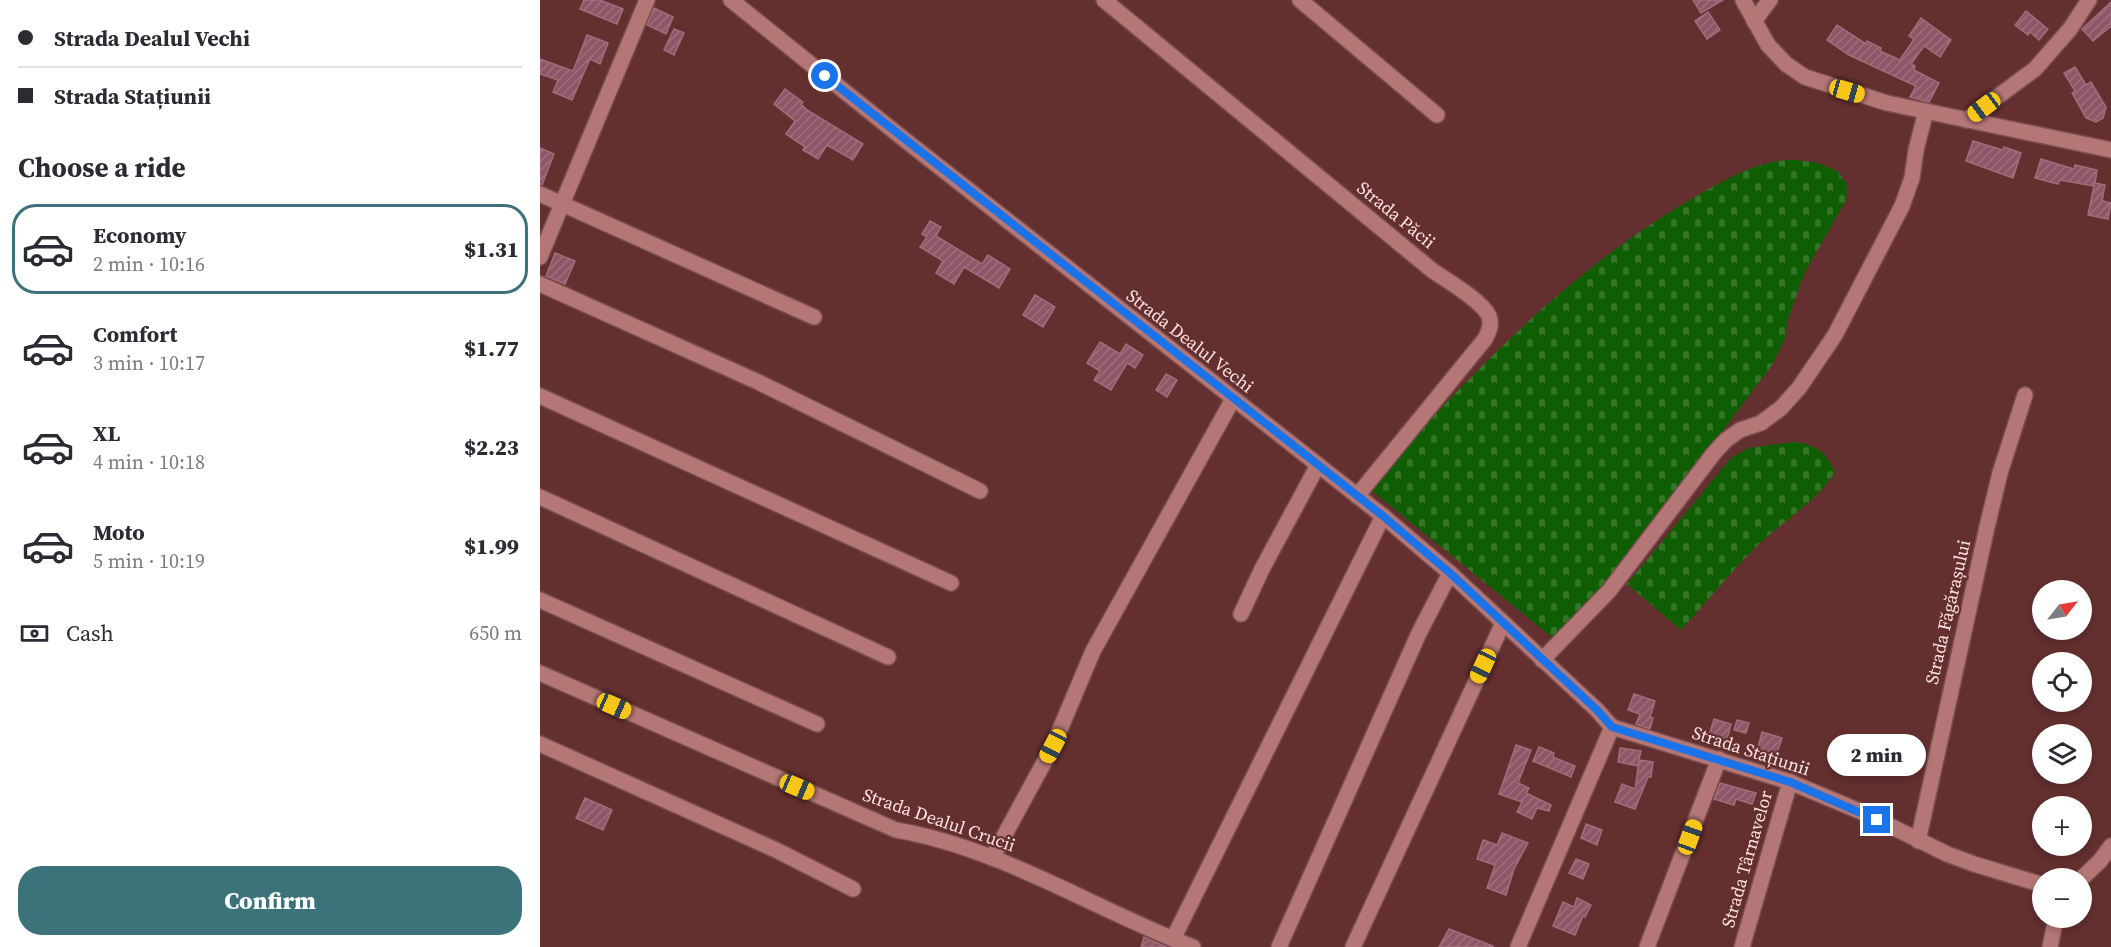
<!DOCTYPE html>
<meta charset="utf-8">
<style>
:root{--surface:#fff;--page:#f7f7f7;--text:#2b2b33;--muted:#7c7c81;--line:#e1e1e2;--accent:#3c737b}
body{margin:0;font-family:"Source Serif 4",serif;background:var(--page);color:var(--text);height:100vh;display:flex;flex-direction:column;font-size:22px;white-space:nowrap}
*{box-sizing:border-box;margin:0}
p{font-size:20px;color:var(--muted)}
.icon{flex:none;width:33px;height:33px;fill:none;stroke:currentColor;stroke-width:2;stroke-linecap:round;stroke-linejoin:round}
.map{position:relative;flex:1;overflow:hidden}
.details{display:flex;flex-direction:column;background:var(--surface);width:540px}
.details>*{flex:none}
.banner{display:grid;align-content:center;height:132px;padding:0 18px;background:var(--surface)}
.needle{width:39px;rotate:59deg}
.buttons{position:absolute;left:1492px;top:580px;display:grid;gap:12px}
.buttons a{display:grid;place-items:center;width:60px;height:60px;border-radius:50%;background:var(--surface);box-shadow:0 3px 9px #0003;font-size:30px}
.end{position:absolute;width:27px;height:27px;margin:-14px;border:8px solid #1a73e8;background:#fff;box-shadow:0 0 0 3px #fff}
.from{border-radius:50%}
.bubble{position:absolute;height:42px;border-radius:21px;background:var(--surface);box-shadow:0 3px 9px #0003;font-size:20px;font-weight:800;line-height:42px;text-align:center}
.car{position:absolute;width:18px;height:36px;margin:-18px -9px;border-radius:8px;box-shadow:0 0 4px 2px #0007;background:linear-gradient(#f5c518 24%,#345 0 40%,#f5c518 0 76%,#345 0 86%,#f5c518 0)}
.banner b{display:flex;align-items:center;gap:21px;height:57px;font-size:22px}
.banner b+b{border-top:2px solid var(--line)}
.banner i{width:15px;height:15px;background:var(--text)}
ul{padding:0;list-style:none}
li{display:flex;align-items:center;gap:18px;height:90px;margin:0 12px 9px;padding:0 6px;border:3px solid transparent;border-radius:24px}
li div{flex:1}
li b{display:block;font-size:22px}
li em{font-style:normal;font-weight:800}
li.active{border-color:var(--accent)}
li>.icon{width:54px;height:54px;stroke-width:1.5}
h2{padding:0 18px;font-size:27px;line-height:72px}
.pay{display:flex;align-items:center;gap:15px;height:66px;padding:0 18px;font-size:22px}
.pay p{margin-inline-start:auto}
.button{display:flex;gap:12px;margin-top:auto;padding:12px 18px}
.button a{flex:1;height:69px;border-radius:24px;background:var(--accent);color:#fff;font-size:24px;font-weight:800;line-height:69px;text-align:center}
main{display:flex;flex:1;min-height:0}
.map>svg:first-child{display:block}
.cemetery{fill:url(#cemetery-stones)}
.building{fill:url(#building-hatch);stroke:#a56b7b;stroke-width:1.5}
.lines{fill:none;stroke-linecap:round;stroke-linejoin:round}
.minor-casing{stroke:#7a4e4f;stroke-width:18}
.minor{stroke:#b47775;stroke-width:15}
.route{stroke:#1a73e8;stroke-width:8}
.labels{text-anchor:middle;stroke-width:4.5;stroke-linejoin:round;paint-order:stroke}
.street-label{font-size:18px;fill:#fde2e0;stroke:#642f2f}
</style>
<main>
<section class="details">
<div class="banner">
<b><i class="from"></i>Strada Dealul Vechi</b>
<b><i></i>Strada Stațiunii</b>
</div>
<h2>Choose a ride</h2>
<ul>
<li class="active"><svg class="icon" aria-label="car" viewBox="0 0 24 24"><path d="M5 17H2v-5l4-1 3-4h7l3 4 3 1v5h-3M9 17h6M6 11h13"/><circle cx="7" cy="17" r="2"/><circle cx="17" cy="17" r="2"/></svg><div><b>Economy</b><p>2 min · 10:16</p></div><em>$1.31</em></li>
<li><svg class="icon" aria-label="car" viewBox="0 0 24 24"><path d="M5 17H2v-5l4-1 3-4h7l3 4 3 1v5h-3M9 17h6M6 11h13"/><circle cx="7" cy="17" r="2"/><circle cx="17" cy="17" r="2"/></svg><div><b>Comfort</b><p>3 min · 10:17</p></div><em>$1.77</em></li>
<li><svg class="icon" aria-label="car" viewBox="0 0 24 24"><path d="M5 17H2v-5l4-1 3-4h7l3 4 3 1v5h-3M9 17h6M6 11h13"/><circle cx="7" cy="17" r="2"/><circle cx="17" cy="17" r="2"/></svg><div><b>XL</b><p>4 min · 10:18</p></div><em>$2.23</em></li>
<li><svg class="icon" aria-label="car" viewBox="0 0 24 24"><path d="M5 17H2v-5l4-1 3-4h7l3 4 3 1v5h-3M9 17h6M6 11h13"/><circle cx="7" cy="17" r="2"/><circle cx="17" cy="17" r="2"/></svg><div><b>Moto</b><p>5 min · 10:19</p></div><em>$1.99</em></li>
</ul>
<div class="pay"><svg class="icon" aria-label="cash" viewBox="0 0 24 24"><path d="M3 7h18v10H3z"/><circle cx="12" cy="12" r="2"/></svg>Cash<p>650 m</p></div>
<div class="button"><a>Confirm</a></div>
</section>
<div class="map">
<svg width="1571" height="947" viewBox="0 0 1571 947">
<defs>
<pattern id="cemetery-stones" width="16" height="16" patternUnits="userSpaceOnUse" patternTransform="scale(1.5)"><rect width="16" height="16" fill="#105e04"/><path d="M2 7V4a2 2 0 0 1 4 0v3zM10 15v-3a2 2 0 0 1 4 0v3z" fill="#347528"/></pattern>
<pattern id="building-hatch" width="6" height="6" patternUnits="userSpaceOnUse" patternTransform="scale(1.5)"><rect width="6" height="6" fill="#8e5666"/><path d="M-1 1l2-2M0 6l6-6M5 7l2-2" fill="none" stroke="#9f6e7c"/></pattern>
</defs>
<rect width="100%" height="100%" fill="#642f2f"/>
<g class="cemetery">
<path d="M1256,160L1278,163L1297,171L1307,184L1306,200L1264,274L1247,322L1245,339L1232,365L1134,496L1059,592L1013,638L831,490C857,460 881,429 909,400C980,325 1060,252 1150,200C1175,185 1204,168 1233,162C1240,160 1248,160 1256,160Z"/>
<path d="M1254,442C1275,444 1286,452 1295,472C1277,502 1244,520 1218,545C1191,571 1167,602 1141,630L1087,584L1191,458L1208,448Z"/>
</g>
<g class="building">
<polygon points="44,0 60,0 83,9 77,24 40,9"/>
<polygon points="1153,0 1183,0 1161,13"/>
<polygon points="1571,2 1571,26 1553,41 1542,29"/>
<polygon points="114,8 133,17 126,34 107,25"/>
<polygon points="1486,11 1508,29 1499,40 1490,32 1488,35 1475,25"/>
<polygon points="1168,12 1180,30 1167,39 1155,21"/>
<polygon points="1381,18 1411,40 1400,57 1384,46 1371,64 1375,66 1374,70 1399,83 1389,102 1370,97 1376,86 1309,55 1287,40 1297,25 1326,44 1327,41 1341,48 1340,51 1360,60 1374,39 1369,36"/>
<polygon points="134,29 144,33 134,55 124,50"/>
<polygon points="47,35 68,43 60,64 50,59 32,100 13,92 18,80 0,74 0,59 33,71"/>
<polygon points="1535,67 1546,85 1551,82 1566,107 1563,118 1556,122 1546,118 1532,93 1535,91 1524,73"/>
<polygon points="245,89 263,102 261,104 267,110 323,144 313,160 287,145 278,159 263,150 265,147 246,134 255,121 234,104"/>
<polygon points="1433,141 1463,150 1464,147 1481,153 1473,178 1426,161"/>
<polygon points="0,148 14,154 2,185 0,184"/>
<polygon points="1501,159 1534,169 1535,165 1557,170 1555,183 1565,185 1562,201 1571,203 1568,219 1548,215 1554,186 1520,180 1518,184 1495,178"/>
<polygon points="390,221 401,227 396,236 442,264 448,255 470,269 459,288 424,267 414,284 396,273 403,261 380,247 387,237 382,234"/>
<polygon points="15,253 35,261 25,284 6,276"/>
<polygon points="495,295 515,307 503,327 483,315"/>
<polygon points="560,342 580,354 586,344 603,355 595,368 587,363 571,390 554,380 560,371 547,363"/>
<polygon points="626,374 637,380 627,397 616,390"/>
<polygon points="1094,694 1115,701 1110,717 1113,718 1110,729 1096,724 1100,714 1088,710"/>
<polygon points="1174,719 1191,724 1187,741 1169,736"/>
<polygon points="1197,720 1209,723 1206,733 1194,730"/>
<polygon points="1222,732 1242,738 1236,756 1217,751"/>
<polygon points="976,745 991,750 978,783 989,788 986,793 1011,805 1009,811 997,808 992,819 977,812 982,802 959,794"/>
<polygon points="999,747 1014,753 1013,757 1035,766 1031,777 993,761"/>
<polygon points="1080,748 1101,751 1099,760 1113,762 1111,777 1108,777 1095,809 1075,802 1082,784 1095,789 1099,761 1098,766 1078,762"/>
<polygon points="1180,783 1216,793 1212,804 1196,799 1194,805 1174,799"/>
<polygon points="45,798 72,810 63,830 36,818"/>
<polygon points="1046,824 1062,830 1057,845 1041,838"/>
<polygon points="962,833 988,843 974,869 966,895 947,888 955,865 937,859 943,840 957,845"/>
<polygon points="1036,859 1049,864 1043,879 1029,873"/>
<polygon points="1037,898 1051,905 1045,917 1043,916 1035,935 1013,926 1023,902 1034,907"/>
<polygon points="909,929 953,946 953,947 899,947"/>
<polygon points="604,937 612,941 627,947 601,947"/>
</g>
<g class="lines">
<defs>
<g id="minor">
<polyline points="191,0 360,136 843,516 910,573 1057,710 1072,727"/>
<path d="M564,0L893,271C908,281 942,301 949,316C952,325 949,332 945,339L817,496"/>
<polyline points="760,0 897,115"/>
<polyline points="1203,0 1228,45 1246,64 1265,77 1347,103 1571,150"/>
<polyline points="1214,21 1230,0"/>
<polyline points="1426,120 1495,69 1530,29 1549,0"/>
<polyline points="0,194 274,317"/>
<polyline points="0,257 107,0"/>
<polyline points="0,284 216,381 440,491"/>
<polyline points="0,396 411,583"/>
<polyline points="0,497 348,657"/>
<polyline points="0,600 277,724"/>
<polyline points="701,614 722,569 778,465"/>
<polyline points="1002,660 1069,591 1174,453 1186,440 1200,430 1221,423 1241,408 1259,388 1295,335 1362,206 1372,178 1376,150 1386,111"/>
<path d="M0,673L356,830C461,848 554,909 653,947"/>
<polyline points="1072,727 1250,782 1324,813 1407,854 1434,864 1503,885"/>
<polyline points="0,744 236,850 313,889"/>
<polyline points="1378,841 1447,527 1460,473 1485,395"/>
<polyline points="452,858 513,746 553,651 693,399"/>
<polyline points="1541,879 1560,861 1571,846"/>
<polyline points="633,939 843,516"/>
<polyline points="739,947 879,633 910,573"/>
<polyline points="813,947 963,623"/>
<polyline points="978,947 1072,727"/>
<polyline points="1107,947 1179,759"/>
<polyline points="1202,947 1250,782"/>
<polyline points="1510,947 1516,918"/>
</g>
</defs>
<use href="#minor" class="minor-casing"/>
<use href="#minor" class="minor"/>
</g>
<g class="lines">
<polyline class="route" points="285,76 843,516 910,573 1057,710 1072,727 1250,782 1337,820"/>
</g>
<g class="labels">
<g class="street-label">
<text transform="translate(856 215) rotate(39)" y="6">Strada Păcii</text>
<text transform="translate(650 341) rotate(38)" y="6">Strada Dealul Vechi</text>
<text transform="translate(1408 612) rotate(-77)" y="6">Strada Făgărașului</text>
<text transform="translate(1211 751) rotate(18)" y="6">Strada Stațiunii</text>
<text transform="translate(399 820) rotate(19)" y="6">Strada Dealul Crucii</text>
<text transform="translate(1207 859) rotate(-74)" y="6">Strada Târnavelor</text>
</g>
</g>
</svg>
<div class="buttons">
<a><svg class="needle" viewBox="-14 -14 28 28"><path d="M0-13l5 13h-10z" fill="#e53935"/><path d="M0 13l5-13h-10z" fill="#7c7c81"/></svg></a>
<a><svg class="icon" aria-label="locate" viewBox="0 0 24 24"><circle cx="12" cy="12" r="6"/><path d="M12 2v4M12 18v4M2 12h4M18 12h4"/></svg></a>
<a><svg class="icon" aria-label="layers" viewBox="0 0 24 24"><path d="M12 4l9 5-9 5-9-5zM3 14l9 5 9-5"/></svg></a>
<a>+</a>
<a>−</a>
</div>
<i class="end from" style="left:285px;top:76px"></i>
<i class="end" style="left:1337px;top:820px"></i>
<div class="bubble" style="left:1287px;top:734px;width:99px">2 min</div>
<i class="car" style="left:1307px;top:91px;rotate:106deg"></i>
<i class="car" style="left:1444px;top:107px;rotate:233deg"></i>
<i class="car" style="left:943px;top:666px;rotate:205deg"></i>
<i class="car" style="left:74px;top:706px;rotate:114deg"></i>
<i class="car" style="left:513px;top:746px;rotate:208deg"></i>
<i class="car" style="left:257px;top:787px;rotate:113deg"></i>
<i class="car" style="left:1150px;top:837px;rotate:20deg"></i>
</div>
</main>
